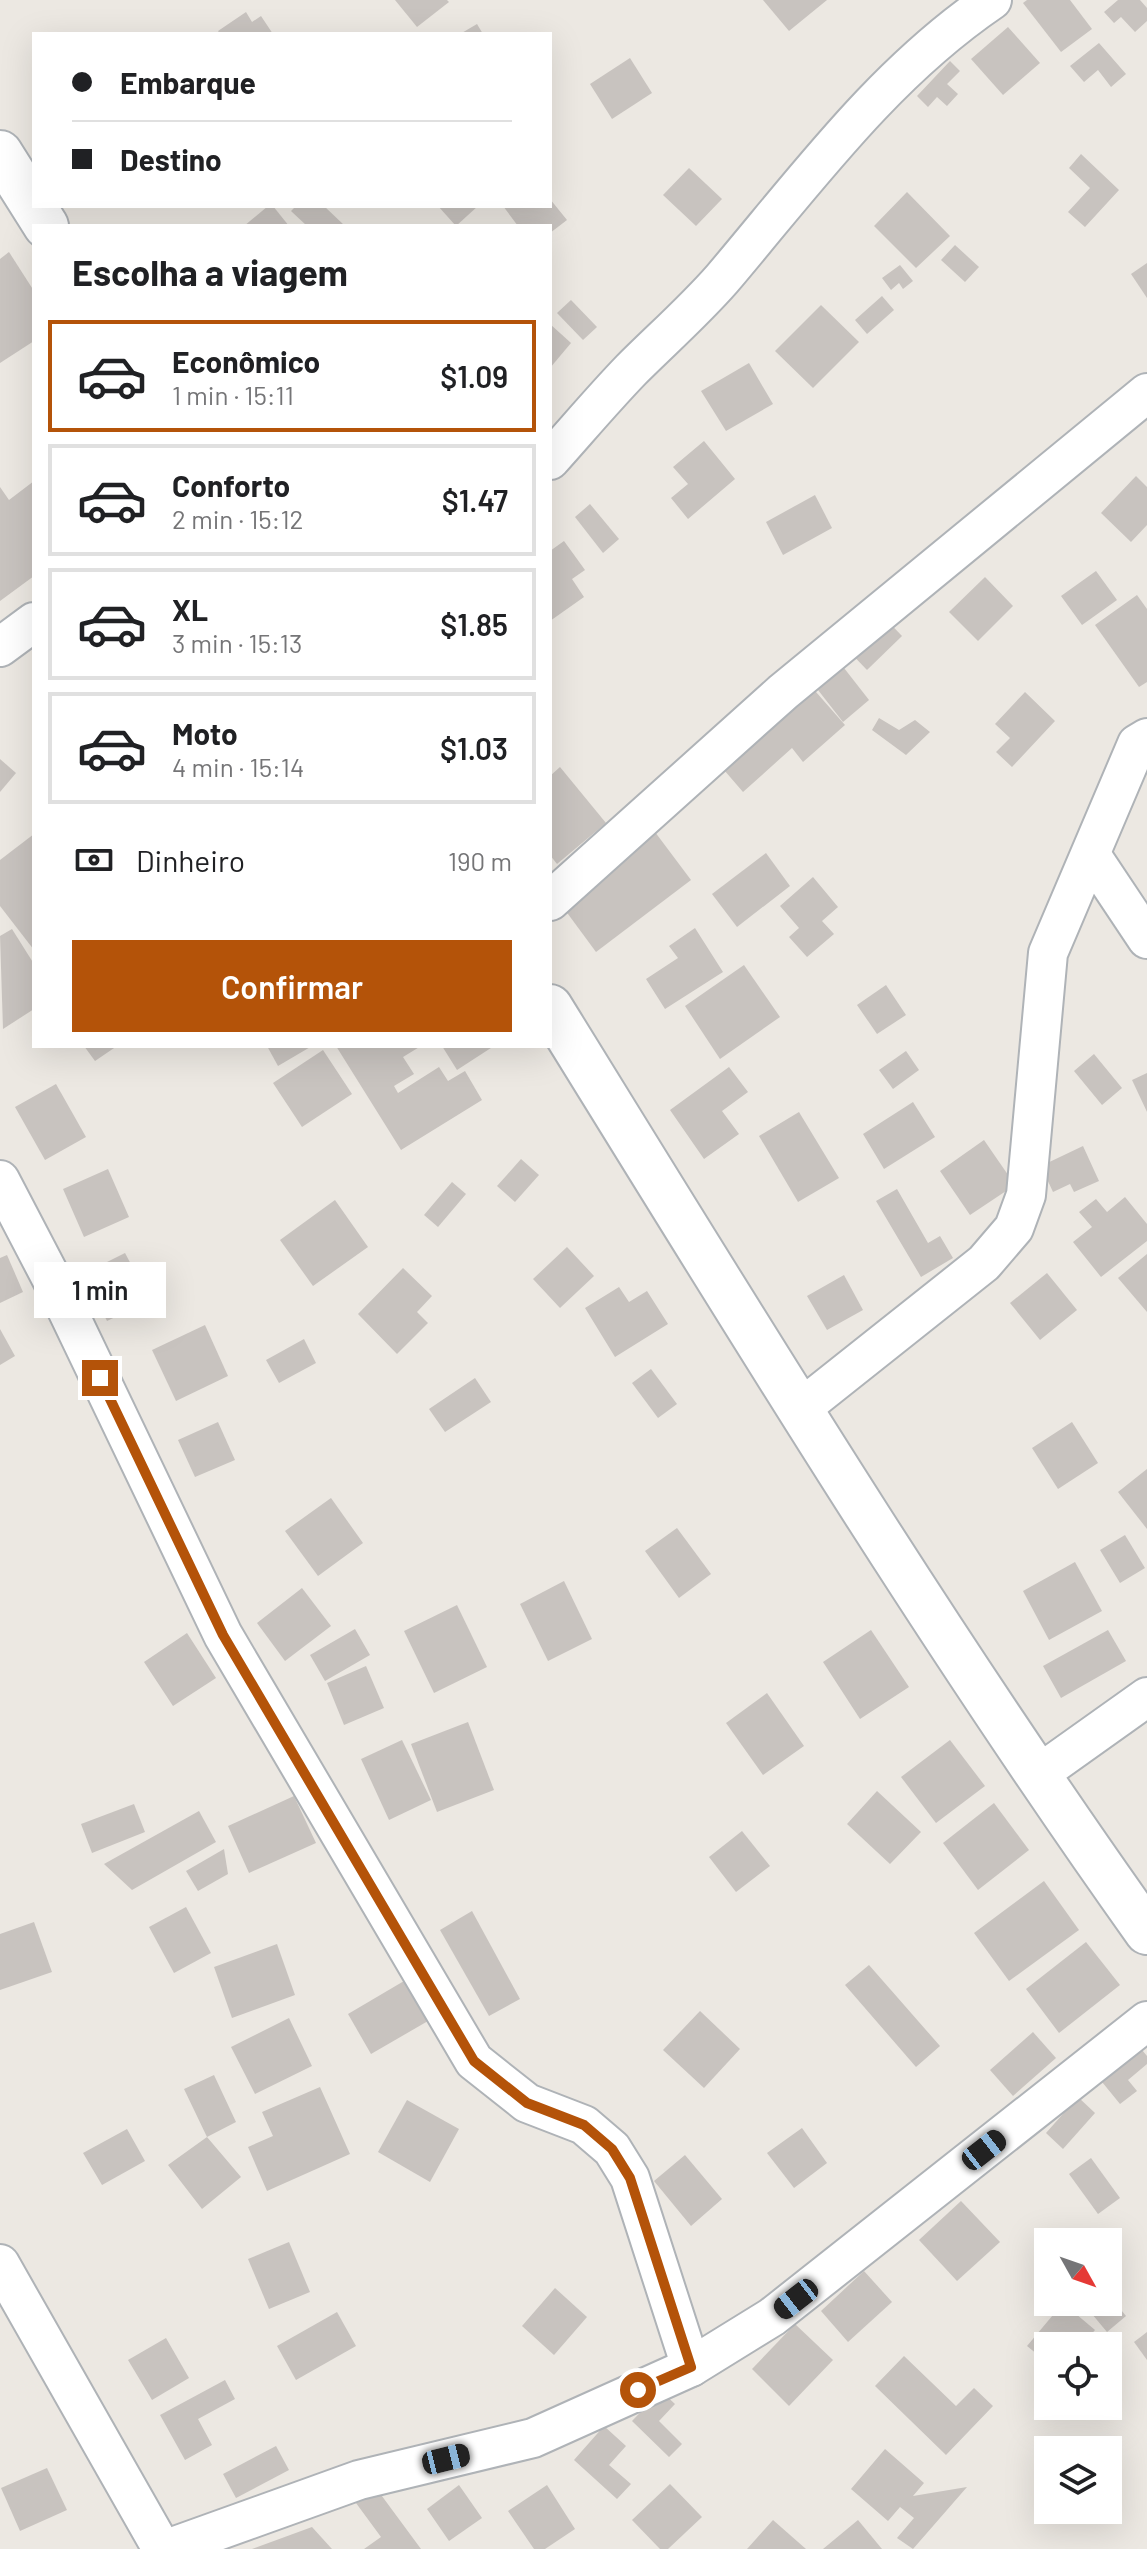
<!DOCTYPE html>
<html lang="pt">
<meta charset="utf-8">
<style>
:root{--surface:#fff;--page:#f6f6f6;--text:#202124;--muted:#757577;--line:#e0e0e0;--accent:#b45309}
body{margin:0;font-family:Barlow,sans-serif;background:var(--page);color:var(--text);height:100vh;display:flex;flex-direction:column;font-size:30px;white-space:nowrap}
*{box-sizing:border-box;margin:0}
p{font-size:26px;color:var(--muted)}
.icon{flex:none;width:44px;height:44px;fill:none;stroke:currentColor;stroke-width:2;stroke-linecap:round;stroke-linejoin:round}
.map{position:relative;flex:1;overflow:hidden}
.sheet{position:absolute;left:32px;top:224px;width:520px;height:824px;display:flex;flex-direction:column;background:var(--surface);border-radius:0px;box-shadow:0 8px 32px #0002}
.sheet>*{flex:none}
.guide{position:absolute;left:32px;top:32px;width:520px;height:176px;border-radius:0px;box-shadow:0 8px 32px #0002;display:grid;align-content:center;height:176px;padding:0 40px;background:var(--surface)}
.needle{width:52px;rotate:130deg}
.controls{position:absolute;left:1034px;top:2228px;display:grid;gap:16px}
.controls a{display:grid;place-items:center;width:88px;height:88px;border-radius:0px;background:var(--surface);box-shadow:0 8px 32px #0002;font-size:40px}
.end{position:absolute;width:36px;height:36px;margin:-18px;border:10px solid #b45309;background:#fff;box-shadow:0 0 0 4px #fff}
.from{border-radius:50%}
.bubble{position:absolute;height:56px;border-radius:0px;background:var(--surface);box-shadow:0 8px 32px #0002;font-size:26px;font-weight:600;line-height:56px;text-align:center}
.car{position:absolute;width:24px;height:48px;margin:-24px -12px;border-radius:10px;box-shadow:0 0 6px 2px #0007;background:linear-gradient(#222 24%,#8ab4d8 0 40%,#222 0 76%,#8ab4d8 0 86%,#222 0)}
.guide b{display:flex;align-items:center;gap:28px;height:76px;font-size:30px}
.guide b+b{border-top:2px solid var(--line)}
.guide i{width:20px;height:20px;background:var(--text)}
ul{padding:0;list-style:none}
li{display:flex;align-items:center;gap:24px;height:112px;margin:0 16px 12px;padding:0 24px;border:4px solid var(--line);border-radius:0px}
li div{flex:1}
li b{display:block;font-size:30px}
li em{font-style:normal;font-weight:600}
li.current{border-color:var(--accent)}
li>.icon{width:72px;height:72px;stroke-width:1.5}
h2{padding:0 40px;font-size:36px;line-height:96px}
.pay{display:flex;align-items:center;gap:20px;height:88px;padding:0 40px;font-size:30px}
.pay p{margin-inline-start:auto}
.action{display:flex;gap:16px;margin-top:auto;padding:16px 40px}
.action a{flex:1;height:92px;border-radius:0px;background:var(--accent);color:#fff;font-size:32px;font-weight:600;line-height:92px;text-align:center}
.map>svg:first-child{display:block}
.building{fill:#c8c3bf}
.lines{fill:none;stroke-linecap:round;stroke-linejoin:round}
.minor-casing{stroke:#afb3b7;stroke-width:42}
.tertiary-casing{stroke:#afb3b7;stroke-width:48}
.minor{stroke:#fff;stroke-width:38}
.tertiary{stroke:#fff;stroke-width:44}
.route{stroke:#b45309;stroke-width:10}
</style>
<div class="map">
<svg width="1147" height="2549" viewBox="0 0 1147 2549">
<rect width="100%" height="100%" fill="#ece8e2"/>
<g class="building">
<polygon points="395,0 447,0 449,2 417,27"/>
<polygon points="763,0 827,0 789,31"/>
<polygon points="1027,0 1070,0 1092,29 1061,52 1023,3"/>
<polygon points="1118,0 1140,0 1147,8 1147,21 1135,32 1121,17 1114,23 1104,12"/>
<polygon points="246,12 252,22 261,16 273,34 220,34 218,31"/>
<polygon points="477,24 483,34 460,34"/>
<polygon points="1008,27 1040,63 1003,95 971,59"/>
<polygon points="1099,43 1126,74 1111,87 1098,70 1084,82 1070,66"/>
<polygon points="630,58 652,93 612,119 590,84"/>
<polygon points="950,61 960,71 947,84 958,94 947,106 937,97 928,107 917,96"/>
<polygon points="1081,154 1119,190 1085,227 1068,212 1090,188 1069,168"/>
<polygon points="689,168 722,199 696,226 663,195"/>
<polygon points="907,192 950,236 916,268 874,226"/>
<polygon points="550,199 567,220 550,233 550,226 518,226 503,206 550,206"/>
<polygon points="268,206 273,206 289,226 244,226"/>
<polygon points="296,206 324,206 345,226 307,226 291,211"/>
<polygon points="438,206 478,206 456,226"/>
<polygon points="955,245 979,267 965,282 941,260"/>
<polygon points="9,252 34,291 34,341 0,363 0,259"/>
<polygon points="1147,263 1147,298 1131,274"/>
<polygon points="900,265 913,281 903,289 899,283 891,290 882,278"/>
<polygon points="882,296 894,310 867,334 855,320"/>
<polygon points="571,300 597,327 583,340 557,313"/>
<polygon points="821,305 859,342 813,388 775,351"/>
<polygon points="550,324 571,343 550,368"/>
<polygon points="749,363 773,404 726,431 701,391"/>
<polygon points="704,441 735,479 688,519 671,498 688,484 673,467"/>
<polygon points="1136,476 1147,487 1147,525 1131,542 1101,513"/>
<polygon points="34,481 34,576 0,601 0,487 9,500"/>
<polygon points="815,495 832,528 783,555 766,522"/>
<polygon points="590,504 619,539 603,553 575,517"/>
<polygon points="564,541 585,570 572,579 584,597 550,621 550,551"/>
<polygon points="1096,571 1117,600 1082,625 1061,596"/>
<polygon points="985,577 1013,606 978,641 949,612"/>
<polygon points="1137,595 1147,609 1147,682 1139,687 1095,625"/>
<polygon points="879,612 902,636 867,670 844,646"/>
<polygon points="837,659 869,700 843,722 811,681"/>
<polygon points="809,684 845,725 803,762 792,748 743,792 718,763"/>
<polygon points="1025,692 1055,721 1012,767 996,752 1010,738 995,724"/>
<polygon points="879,718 899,730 915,720 930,732 906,755 872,730"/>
<polygon points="0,759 16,773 0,792"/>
<polygon points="560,767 606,823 557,864 550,855 550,776"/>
<polygon points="649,824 691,880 596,952 554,895"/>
<polygon points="34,834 34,950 0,906 0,860"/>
<polygon points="766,853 790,886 737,927 712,894"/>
<polygon points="813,877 838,907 822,921 834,934 807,957 789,937 799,928 780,906"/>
<polygon points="695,928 723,972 665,1009 646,979 678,958 669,946"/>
<polygon points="12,929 34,964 34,1009 3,1029 0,936"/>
<polygon points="744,965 780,1017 720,1059 685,1006"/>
<polygon points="886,985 906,1015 877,1034 857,1005"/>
<polygon points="84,1046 117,1046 95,1061"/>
<polygon points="267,1046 312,1046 278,1066"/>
<polygon points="336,1046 421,1046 403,1057 414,1074 394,1086 398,1093 439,1067 448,1081 465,1071 482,1100 401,1150"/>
<polygon points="442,1046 494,1046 457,1070"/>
<polygon points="323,1050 352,1094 302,1127 273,1083"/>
<polygon points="906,1051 919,1070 893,1089 879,1070"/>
<polygon points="1094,1054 1122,1088 1102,1105 1074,1071"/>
<polygon points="729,1067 748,1092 722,1111 739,1134 704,1159 670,1110"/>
<polygon points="1147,1073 1147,1112 1132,1080"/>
<polygon points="56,1084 86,1137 45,1160 15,1107"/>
<polygon points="913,1102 935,1137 884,1169 863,1134"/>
<polygon points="799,1112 839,1178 798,1202 759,1136"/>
<polygon points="984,1140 1015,1185 970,1215 940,1171"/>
<polygon points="1083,1146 1099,1181 1074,1192 1070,1184 1053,1192 1041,1166"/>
<polygon points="521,1159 539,1175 515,1202 497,1186"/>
<polygon points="108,1169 129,1217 84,1237 63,1189"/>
<polygon points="452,1182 466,1194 438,1227 424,1215"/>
<polygon points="897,1189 928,1243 940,1236 953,1258 921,1277 876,1201"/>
<polygon points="1125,1197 1147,1224 1147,1241 1101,1277 1073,1242 1092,1227 1079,1212 1096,1199 1107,1212"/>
<polygon points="335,1200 368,1247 313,1286 280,1240"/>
<polygon points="567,1247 594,1276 560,1308 533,1279"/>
<polygon points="125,1253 150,1300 107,1321 83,1274"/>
<polygon points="1147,1254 1147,1312 1118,1278"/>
<polygon points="7,1255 23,1292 0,1303 0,1258"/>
<polygon points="403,1268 432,1296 417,1312 428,1323 397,1354 358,1314"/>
<polygon points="1047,1273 1077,1310 1040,1340 1010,1303"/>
<polygon points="844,1275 863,1310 827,1330 807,1296"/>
<polygon points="619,1287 629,1302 647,1291 668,1324 615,1357 585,1308"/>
<polygon points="205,1325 228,1376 176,1401 152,1350"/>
<polygon points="0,1329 15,1356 0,1365"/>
<polygon points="304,1339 316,1363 279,1383 266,1360"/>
<polygon points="651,1369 677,1404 658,1418 632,1383"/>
<polygon points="475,1378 491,1402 445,1432 429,1409"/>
<polygon points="218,1422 235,1460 195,1477 178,1440"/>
<polygon points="1072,1422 1098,1463 1058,1489 1032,1448"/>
<polygon points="1147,1469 1147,1529 1118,1492"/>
<polygon points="331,1498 363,1543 318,1576 285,1531"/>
<polygon points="677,1528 711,1574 679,1598 645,1551"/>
<polygon points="1125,1535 1145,1568 1120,1583 1100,1550"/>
<polygon points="1075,1562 1102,1611 1049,1640 1023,1591"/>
<polygon points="564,1581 592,1639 548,1661 520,1604"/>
<polygon points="302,1588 331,1626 285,1661 257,1623"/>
<polygon points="457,1605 487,1667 434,1693 404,1631"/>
<polygon points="355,1629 370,1655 325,1681 310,1655"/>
<polygon points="871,1630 909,1687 860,1719 823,1662"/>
<polygon points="1108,1630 1126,1661 1061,1698 1043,1666"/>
<polygon points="187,1633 216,1678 173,1706 144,1662"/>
<polygon points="366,1666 384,1708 344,1725 327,1683"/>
<polygon points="767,1693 804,1746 763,1775 726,1723"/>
<polygon points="468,1722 494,1790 437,1812 411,1744"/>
<polygon points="402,1740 431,1800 389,1820 361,1759"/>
<polygon points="950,1740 985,1786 936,1823 901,1777"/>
<polygon points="877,1791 921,1832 890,1864 847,1824"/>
<polygon points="294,1796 316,1843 249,1873 228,1826"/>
<polygon points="994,1803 1029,1850 978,1890 943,1843"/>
<polygon points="134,1804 145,1832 92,1853 81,1824"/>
<polygon points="199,1811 216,1842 132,1890 104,1864"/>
<polygon points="742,1831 770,1866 736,1892 709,1857"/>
<polygon points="224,1849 228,1874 198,1891 186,1871"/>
<polygon points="1044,1881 1079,1930 1009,1981 974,1933"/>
<polygon points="186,1907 211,1953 174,1973 149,1927"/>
<polygon points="472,1911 520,1999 489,2016 440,1930"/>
<polygon points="34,1922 52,1972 0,1990 0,1934"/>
<polygon points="1086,1942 1120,1985 1059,2033 1026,1989"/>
<polygon points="277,1944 295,1995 232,2018 214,1967"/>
<polygon points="869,1965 940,2046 916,2067 845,1985"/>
<polygon points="404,1981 428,2021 371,2054 348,2014"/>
<polygon points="700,2011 740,2049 704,2088 663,2050"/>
<polygon points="289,2018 312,2066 255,2094 231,2047"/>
<polygon points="1033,2032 1056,2058 1013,2096 990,2070"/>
<polygon points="1137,2044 1147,2056 1147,2064 1128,2080 1137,2091 1120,2104 1098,2077"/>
<polygon points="214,2075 236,2122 207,2137 241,2177 202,2209 168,2165 207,2137 184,2089"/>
<polygon points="320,2087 350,2154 267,2191 248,2147 273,2136 262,2112"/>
<polygon points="1078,2097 1095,2113 1063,2149 1046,2133"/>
<polygon points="407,2100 459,2129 430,2182 378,2152"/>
<polygon points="802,2128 827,2163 794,2188 767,2153"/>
<polygon points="127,2129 145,2161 102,2185 83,2153"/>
<polygon points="685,2155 722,2199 691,2226 654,2181"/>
<polygon points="1091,2158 1120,2198 1098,2214 1069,2174"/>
<polygon points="961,2201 1000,2242 957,2281 919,2240"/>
<polygon points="289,2242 310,2292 269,2309 248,2259"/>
<polygon points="864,2271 892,2302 848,2342 821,2311"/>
<polygon points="555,2288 587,2317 554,2355 522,2326"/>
<polygon points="1108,2294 1126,2316 1107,2332 1082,2302 1108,2302"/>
<polygon points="1063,2303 1095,2330 1081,2346 1048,2346 1048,2363 1027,2346"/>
<polygon points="337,2312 356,2346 296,2380 277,2346"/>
<polygon points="795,2324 833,2360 789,2406 752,2369"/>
<polygon points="1147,2332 1147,2360 1134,2342"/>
<polygon points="166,2338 189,2378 152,2400 128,2360"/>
<polygon points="904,2356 956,2406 974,2388 993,2406 946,2455 875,2386"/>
<polygon points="225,2380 235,2399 198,2419 212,2445 185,2460 160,2415"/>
<polygon points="661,2391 675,2404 659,2421 682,2444 669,2457 632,2421"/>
<polygon points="604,2426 626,2446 609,2465 631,2484 617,2499 574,2460"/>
<polygon points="276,2446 289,2470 236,2498 223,2474"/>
<polygon points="885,2449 924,2483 913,2496 967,2487 913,2549 897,2538 914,2518 900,2507 888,2521 851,2489"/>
<polygon points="47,2468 67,2510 20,2531 1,2488"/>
<polygon points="670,2484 702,2517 668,2549 660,2549 632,2520"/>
<polygon points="459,2485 482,2518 449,2541 427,2509"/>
<polygon points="547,2485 575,2529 545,2549 534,2549 508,2511"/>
<polygon points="376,2488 421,2549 364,2549 381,2537 356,2503"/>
<polygon points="773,2520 806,2549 747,2549"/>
<polygon points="858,2520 882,2549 823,2549"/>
<polygon points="312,2527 332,2549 252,2549"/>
</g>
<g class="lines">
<defs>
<g id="minor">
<path d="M550,460C577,430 603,399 631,370C661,340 694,311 722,279C806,180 883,74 992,0"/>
<polyline points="0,647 34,622"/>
<polyline points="1091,855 1147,939"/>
<polyline points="550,901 783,692 1147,393"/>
<polyline points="0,1180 59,1293 223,1635 474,2061 527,2103 584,2125 612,2149 630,2178 691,2367"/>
<polyline points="799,1410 984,1263 1014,1228 1026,1195 1048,953 1137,744 1147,738"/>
<polyline points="1036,1776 1147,1697"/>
<polyline points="0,2264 162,2549"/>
<polyline points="167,2549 359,2480 533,2438 691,2367 772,2317 1147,2021"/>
</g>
<g id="tertiary">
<polyline points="0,153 46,226"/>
<path d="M550,1007C743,1319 934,1633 1147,1932"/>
</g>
</defs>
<use href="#minor" class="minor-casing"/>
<use href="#tertiary" class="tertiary-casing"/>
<use href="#minor" class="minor"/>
<use href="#tertiary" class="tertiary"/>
</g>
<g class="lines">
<polyline class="route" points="100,1378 223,1635 474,2061 527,2103 584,2125 612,2149 630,2178 691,2367 638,2390"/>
</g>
</svg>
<div class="controls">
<a><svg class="needle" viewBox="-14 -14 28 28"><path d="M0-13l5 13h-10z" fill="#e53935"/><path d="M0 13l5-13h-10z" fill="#757577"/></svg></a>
<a><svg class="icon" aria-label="locate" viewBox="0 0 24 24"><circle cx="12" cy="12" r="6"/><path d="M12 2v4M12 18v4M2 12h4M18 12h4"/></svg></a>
<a><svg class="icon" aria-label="layers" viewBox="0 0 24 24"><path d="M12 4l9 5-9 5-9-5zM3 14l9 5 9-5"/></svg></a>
</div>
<i class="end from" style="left:638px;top:2390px"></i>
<i class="end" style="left:100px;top:1378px"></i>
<div class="bubble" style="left:34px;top:1262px;width:132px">1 min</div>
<i class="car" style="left:984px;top:2150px;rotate:52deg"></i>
<i class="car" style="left:796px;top:2299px;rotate:232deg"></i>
<i class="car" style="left:446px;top:2459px;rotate:76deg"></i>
<div class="guide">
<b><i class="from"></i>Embarque</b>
<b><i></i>Destino</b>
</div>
<section class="sheet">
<h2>Escolha a viagem</h2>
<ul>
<li class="current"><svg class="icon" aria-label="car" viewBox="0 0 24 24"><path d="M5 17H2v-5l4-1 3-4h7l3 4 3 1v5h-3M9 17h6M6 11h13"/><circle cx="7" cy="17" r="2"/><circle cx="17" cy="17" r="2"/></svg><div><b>Econômico</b><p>1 min · 15:11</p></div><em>$1.09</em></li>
<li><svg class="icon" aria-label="car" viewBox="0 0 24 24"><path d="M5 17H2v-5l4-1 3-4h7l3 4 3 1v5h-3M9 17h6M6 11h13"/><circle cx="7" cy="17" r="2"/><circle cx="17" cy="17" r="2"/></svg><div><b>Conforto</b><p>2 min · 15:12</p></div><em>$1.47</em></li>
<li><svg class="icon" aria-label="car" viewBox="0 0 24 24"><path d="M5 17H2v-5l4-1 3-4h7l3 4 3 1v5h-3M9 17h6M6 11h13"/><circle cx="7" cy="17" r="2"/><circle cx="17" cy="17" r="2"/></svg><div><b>XL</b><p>3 min · 15:13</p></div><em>$1.85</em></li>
<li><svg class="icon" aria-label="car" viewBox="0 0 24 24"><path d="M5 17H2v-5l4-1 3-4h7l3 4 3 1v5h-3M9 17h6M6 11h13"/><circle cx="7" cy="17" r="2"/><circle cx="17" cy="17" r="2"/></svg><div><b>Moto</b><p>4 min · 15:14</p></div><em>$1.03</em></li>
</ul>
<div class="pay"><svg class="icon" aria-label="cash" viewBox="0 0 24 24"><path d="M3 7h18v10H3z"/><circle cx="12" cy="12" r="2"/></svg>Dinheiro<p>190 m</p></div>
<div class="action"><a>Confirmar</a></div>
</section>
</div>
